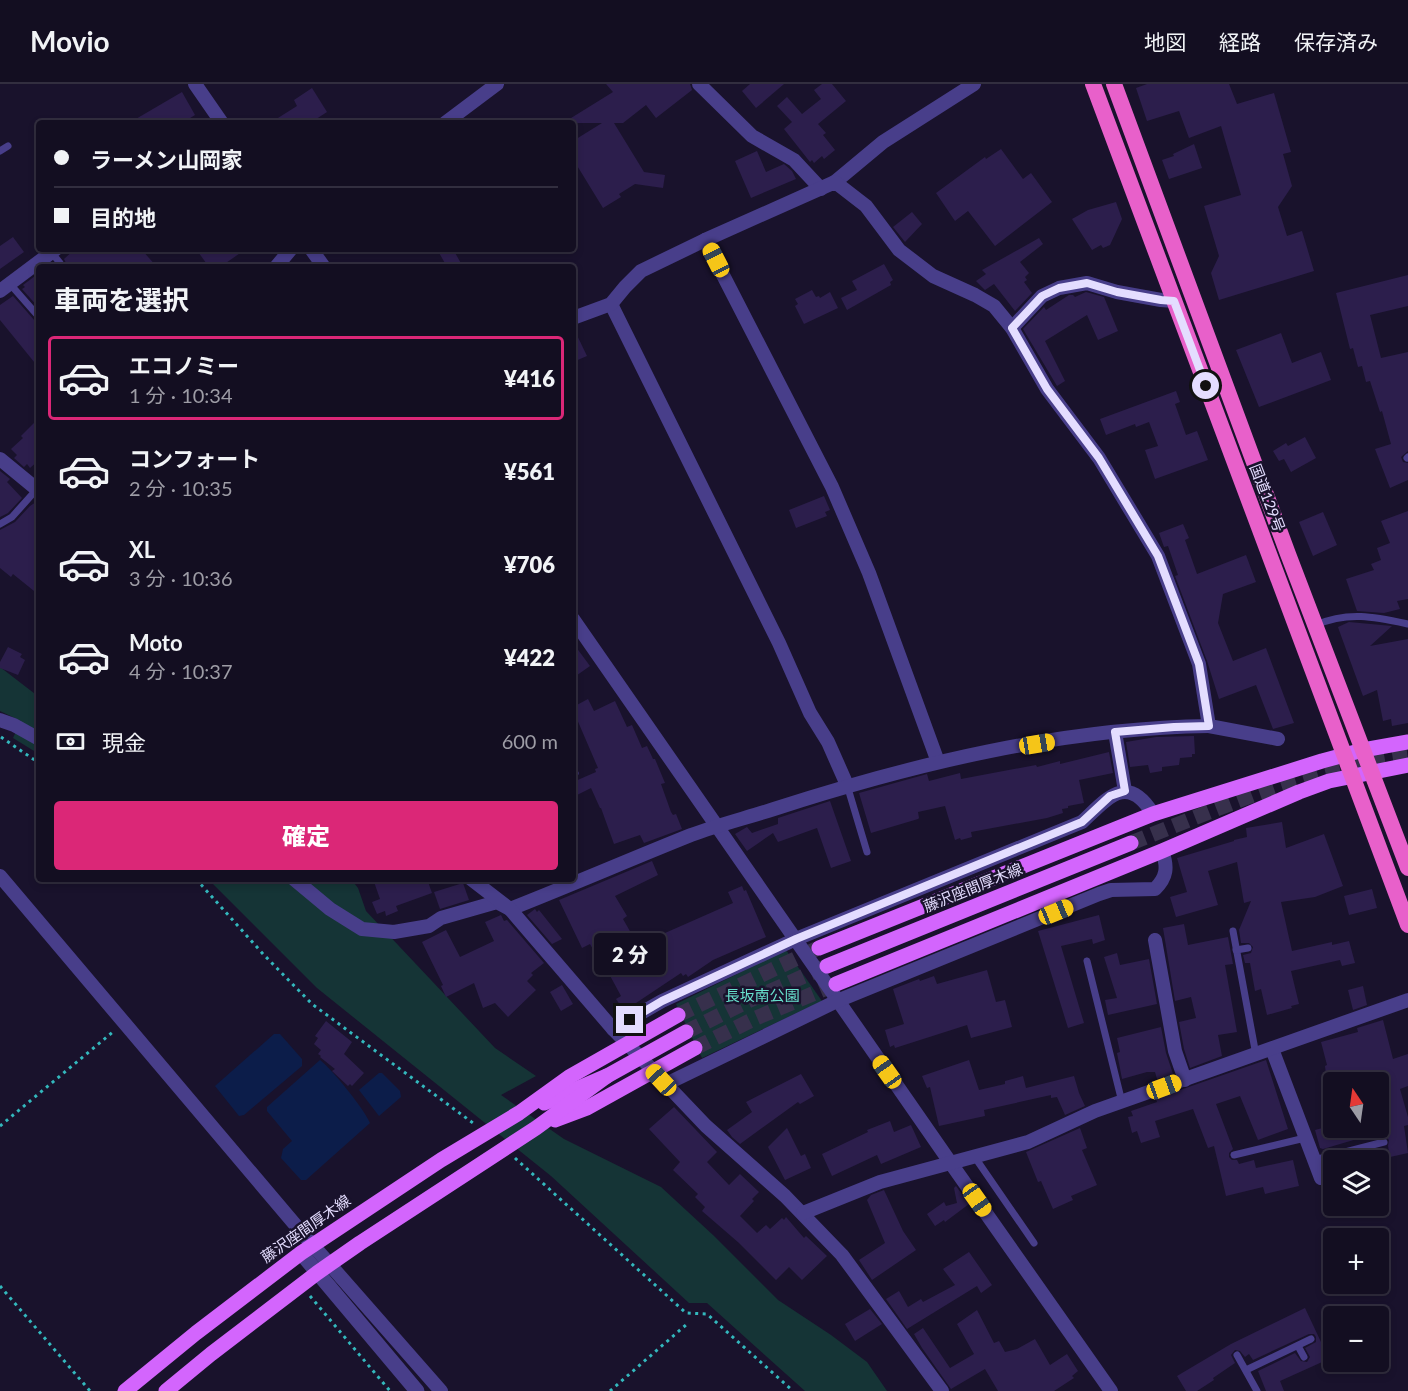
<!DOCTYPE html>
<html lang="ja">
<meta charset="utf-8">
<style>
:root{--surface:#130e21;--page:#201c2e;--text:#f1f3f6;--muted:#9d9ca5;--line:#322e3f;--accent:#db2777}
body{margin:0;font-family:Lato,"Noto Sans JP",sans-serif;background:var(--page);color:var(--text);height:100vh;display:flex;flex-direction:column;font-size:22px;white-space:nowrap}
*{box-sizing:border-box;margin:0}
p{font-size:20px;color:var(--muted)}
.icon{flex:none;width:33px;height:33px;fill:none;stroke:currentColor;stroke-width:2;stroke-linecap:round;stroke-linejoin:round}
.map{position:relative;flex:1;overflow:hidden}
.side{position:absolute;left:36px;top:180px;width:540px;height:618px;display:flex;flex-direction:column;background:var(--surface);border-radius:6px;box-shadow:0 3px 9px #0003,0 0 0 2px var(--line)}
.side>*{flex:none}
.hud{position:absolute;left:36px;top:36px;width:540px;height:132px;border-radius:6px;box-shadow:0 3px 9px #0003,0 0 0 2px var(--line);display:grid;align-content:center;height:132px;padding:0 18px;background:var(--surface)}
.needle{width:39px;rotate:347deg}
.fabs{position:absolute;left:1323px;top:988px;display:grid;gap:12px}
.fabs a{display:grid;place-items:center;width:66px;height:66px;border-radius:6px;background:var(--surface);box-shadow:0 3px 9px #0003,0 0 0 2px var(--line);font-size:30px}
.end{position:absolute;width:27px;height:27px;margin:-14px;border:8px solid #e4ddff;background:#111;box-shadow:0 0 0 3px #111}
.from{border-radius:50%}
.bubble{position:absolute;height:42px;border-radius:6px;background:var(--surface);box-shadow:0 3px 9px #0003,0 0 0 2px var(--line);font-size:20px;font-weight:800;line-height:42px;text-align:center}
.car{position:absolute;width:18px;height:36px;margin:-18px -9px;border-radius:8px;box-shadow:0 0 4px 2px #0007;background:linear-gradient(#f5c518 24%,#345 0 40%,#f5c518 0 76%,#345 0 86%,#f5c518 0)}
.hud b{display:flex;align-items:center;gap:21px;height:57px;font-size:22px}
.hud b+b{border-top:2px solid var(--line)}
.hud i{width:15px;height:15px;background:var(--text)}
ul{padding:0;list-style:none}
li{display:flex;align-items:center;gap:18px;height:84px;margin:0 12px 9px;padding:0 6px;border:3px solid transparent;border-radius:6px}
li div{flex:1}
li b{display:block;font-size:22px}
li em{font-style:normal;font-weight:800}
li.selected{border-color:var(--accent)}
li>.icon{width:54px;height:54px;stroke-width:1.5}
h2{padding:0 18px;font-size:27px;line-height:72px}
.pay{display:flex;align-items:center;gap:15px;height:66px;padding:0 18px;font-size:22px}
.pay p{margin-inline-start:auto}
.action{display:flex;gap:12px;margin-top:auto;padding:12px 18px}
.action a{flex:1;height:69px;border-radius:6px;background:var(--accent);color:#fff;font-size:24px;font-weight:800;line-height:69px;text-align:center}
header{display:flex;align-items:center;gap:36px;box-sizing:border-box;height:84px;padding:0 30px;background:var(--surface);border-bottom:2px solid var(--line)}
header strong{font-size:28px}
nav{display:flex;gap:33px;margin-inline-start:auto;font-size:21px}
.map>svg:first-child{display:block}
.green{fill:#153436}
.water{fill:#0c1d4a}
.building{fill:#2c1e4c}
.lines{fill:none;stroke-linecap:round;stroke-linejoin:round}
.primary-tunnel{stroke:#37304c;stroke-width:15;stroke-dasharray:15 8;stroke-linecap:butt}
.path{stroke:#33b8bd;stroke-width:3;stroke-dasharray:3 4.5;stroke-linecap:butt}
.service{stroke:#483e8a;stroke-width:7}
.minor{stroke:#483e8a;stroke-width:14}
.tertiary{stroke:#483e8a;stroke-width:15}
.primary{stroke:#d365fd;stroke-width:15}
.trunk{stroke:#e860ca;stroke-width:16}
.route{stroke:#e4ddff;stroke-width:8}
.labels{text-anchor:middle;stroke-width:5;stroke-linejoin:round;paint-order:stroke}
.street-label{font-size:15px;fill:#e4ddff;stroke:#19122c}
.park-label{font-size:15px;fill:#68e0cd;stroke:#19122c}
</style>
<header>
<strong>Movio</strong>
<nav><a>地図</a><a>経路</a><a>保存済み</a></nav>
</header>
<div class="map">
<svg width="1408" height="1307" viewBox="0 0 1408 1307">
<rect width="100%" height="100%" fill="#19122c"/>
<g class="green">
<polygon points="0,583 39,613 39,670 13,654 21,637 0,627"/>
<polygon points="208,795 351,795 358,804 366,827 495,964 536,992 501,1011 564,1055 661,1103 713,1151 778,1216 831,1251 867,1278 887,1307 805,1307 707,1219 689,1219 551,1092 317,904"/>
<polygon points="786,866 822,917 702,974 676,920"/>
</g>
<g class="water">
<polygon points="274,950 280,950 302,975 302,982 244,1031 239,1032 215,1002"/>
<path d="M320,976C331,984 365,1026 370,1039L306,1096H301L281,1074L283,1065L292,1057L267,1027V1023Z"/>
<polygon points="379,989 382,989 400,1007 401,1013 379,1032 359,1006"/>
</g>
<g class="building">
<polygon points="606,0 690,0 692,6 656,34 646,21 623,39 614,39 644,88 665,91 663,104 635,100 619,110 621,113 603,124 573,75 573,57 602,39 563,39 613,8"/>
<polygon points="750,0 784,0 756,24 742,7"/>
<polygon points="822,0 832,0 846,17 818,40 826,49 823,51 835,66 824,75 822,72 814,79 812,76 810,78 784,45 792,38 777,22 787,13 802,30 821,15 814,6"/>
<polygon points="1147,0 1229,0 1237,20 1274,9 1291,68 1283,70 1292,102 1278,123 1287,152 1302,147 1314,187 1219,216 1211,189 1219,172 1204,122 1241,111 1221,42 1189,54 1179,27 1147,37 1136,4"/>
<polygon points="312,4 327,28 310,39 270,39 297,22 294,16"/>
<polygon points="182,8 195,31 182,39 129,39"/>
<polygon points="1194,60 1202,84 1169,95 1162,76 1174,72 1173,70"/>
<polygon points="1001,65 1023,95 1031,89 1052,118 995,162 968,127 955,137 936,109 985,73 986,75"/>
<polygon points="757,67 766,88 784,80 792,87 796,95 751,114 735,77"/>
<polygon points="1116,118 1122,135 1110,161 1103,164 1101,161 1092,166 1072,135 1088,126"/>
<polygon points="912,128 922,140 905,158 893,143"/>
<polygon points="13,153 24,168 0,185 0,162"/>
<polygon points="1039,154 1043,160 1020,178 1029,189 1025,193 1027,196 1024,198 1032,209 1015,227 994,200 985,206 976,197 986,190 982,186"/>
<polygon points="75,165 141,165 157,183 64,183 66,179 64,175"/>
<polygon points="196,165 246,165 220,183 209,183"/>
<polygon points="437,165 453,165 463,183 447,183"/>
<polygon points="884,180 893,196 890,198 891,201 847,226 841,214 857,206 852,197"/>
<polygon points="39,189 39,224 22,205 25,203 23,201"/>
<polygon points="1408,191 1408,222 1370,231 1381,274 1408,268 1408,367 1401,373 1403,378 1408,379 1408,396 1390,404 1375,365 1391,360 1382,327 1380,328 1370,297 1366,298 1362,282 1358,283 1353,264 1350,265 1336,209"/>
<polygon points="812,206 816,213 819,212 820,214 830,208 838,224 804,240 795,222 798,220 795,215"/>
<polygon points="1086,208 1104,213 1118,247 1098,256 1087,231 1045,257 1065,297 1057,302 1023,245 1044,223 1046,226 1069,211 1073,211 1075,213"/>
<polygon points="13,212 35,237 39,239 39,284 0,236 0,221"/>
<polygon points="573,243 587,272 573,278"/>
<polygon points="1281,249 1292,279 1321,268 1331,296 1259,323 1236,266"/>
<polygon points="1176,307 1180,318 1175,320 1186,351 1197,347 1208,376 1155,395 1145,366 1158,362 1149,338 1136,343 1135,340 1106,351 1100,335"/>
<polygon points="39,334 39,376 30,384 27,380 24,383 14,374 17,371 11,365 23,354 21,352"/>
<polygon points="1305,353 1316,374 1291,388 1284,375 1279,377 1273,367 1286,359 1288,362"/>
<polygon points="0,387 10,395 7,398 22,414 8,429 0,433"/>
<polygon points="824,412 830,426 825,428 827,432 796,444 789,426"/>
<polygon points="39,416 39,511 13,490 11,493 0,484 0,446 15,438 30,422"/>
<polygon points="1408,427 1408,515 1397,517 1400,525 1384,529 1357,527 1346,495 1374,486 1371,480 1381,476 1377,464 1390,459 1381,437"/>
<polygon points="1323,428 1337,461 1313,472 1299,438"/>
<polygon points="1183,440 1189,454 1185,456 1197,490 1246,471 1256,498 1223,510 1218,539 1233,577 1266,564 1294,639 1273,645 1256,601 1219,615 1207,577 1175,492 1178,491 1168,462 1164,463 1159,449"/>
<polygon points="1349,538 1392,542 1370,562 1408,555 1408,639 1392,642 1391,635 1383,637 1377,606 1363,612 1339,546 1338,543"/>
<polygon points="573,559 590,582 573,594"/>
<polygon points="8,563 22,570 20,573 25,576 18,591 0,584 0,578"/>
<polygon points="588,615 594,627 615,617 627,643 632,641 642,664 647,662 653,675 655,675 665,699 661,700 671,728 673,731 676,730 682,745 644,759 640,751 614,760 601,724 600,724 591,704 573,713 573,698 596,688 595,685 598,684 573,626 573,623"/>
<polygon points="1194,652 1195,670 1192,670 1192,673 1180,674 1179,681 1162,683 1162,687 1150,689 1148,681 1130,683 1126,658 1156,653"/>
<polygon points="1109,668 1113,689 1079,696 1084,719 1068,722 1068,724 1062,725 1063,729 1047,734 971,748 972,753 961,756 960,754 955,756 945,722 918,728 919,734 918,735 871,749 859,709 927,690 929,697 960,689 961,695 1036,681 1037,683 1060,677 1060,680"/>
<polygon points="830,717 851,777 831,784 817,744 778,758 773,749 747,767 735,750 747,743 752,749 778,740 778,734"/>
<polygon points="1282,738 1286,764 1324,750 1343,802 1315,813 1281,818 1292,867 1332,858 1332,861 1349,857 1355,879 1342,882 1340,876 1291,887 1299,920 1291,922 1292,924 1267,931 1261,905 1255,907 1250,879 1245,879 1243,871 1251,869 1253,863 1249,859 1241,859 1239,846 1251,817 1244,819 1237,778 1208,787 1218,821 1176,833 1170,813 1187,808 1177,774 1234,757 1234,756 1247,753 1246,744"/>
<polygon points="652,777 658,791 615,812 627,832 623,835 639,863 642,862 643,864 666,851 665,849 733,819 728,808 742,802 744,807 746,806 766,853 713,876 688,893 686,890 683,892 681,889 624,927 616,915 621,912 607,886 605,887 590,860 582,864 559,816"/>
<polygon points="373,795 427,795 432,809 396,822 398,827 386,832 385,827 377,830 372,818 380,815"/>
<polygon points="463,799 469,816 440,825 434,808"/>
<polygon points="1372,805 1377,824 1349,831 1344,812"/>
<polygon points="535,825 537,828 539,826 562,855 552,860 527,831"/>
<polygon points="501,831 504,837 507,836 544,879 531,889 533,891 527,897 536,906 508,933 495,919 483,924 474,899 446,913 441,902 443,901 422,858 446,846 460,873 494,857 485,838"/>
<polygon points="1099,831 1105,856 1093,860 1092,855 1061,862 1084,939 1068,944 1038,847"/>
<polygon points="1184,840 1188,861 1228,853 1233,880 1225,881 1237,948 1218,951 1222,972 1190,984 1184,965 1179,938 1196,934 1191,913 1175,917 1163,844"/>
<polygon points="1117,869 1120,881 1149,875 1157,920 1108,931 1105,916 1117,914 1104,873"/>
<polygon points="987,886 996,918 1005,916 1012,943 971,954 967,941 895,964 894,961 890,963 885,946 904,940 893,905 919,895 920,897 934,892 937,900"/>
<polygon points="562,901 573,920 561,927 550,908"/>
<polygon points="1363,902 1367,921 1353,926 1348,906"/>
<polygon points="1383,936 1393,975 1408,970 1408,1002 1400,1005 1408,1033 1408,1041 1404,1042 1408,1069 1390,1073 1388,1062 1389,1056 1386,1053 1384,1044 1378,1046 1378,999 1327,999 1325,982 1327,981 1321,958 1358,948 1357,944"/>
<polygon points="326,937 352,958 344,970 364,989 352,1002 350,1000 348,1002 332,987 335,985 320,973 321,972 318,970 321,966 314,960 318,954 315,952"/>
<polygon points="1161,943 1166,969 1173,990 1157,995 1155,988 1147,988 1122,995 1117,969 1120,968 1117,954"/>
<polygon points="969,976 979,1006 1005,1000 1005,997 1023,992 1026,1004 1074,992 1079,1009 1085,1022 1065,1031 1057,1013 1051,1014 1051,1011 984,1026 985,1032 939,1042 930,1003 927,1004 922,992"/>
<polygon points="1266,976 1288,1045 1258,1056 1240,1012 1216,1020 1233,1065 1229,1069 1229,1073 1232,1076 1237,1076 1239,1080 1254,1076 1256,1084 1293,1076 1299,1102 1265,1110 1263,1103 1226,1112 1214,1062 1208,1064 1193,1025 1155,1037 1160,1053 1141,1059 1137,1047 1132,1049 1128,1033 1133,1032 1131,1027 1157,1018 1156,1015 1160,1013"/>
<polygon points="801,990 814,1012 800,1020 798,1018 740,1060 732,1053 727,1046 752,1028 746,1018"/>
<polygon points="674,1023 717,1068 707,1078 729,1101 740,1090 759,1108 752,1115 754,1117 740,1132 757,1149 766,1141 770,1145 782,1134 784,1136 786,1133 804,1154 806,1152 827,1172 802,1196 789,1183 776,1196 739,1159 702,1127 705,1123 695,1113 698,1110 673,1086 680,1078 649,1045"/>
<polygon points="890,1037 894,1048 911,1041 921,1063 881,1080 877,1071 832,1092 822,1070 868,1048 867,1046"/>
<polygon points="1334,1041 1334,1044 1354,1044 1357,1055 1323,1065 1320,1064 1315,1046"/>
<polygon points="787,1044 801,1072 805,1070 811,1084 785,1096 768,1063"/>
<polygon points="1080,1044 1087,1064 1082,1066 1097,1101 1071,1112 1073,1116 1053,1125 1041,1097 1038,1098 1026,1068"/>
<polygon points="956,1102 969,1120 945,1138 944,1136 935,1142 927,1130 944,1118 946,1122 957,1119 954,1104"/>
<polygon points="884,1106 903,1147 916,1166 872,1196 859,1176 885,1159 867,1116 871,1111"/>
<polygon points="969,1168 992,1201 981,1209 977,1202 907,1245 886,1215 899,1207 908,1223 921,1215 923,1218 955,1201 943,1185"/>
<polygon points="1305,1224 1321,1258 1324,1257 1331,1274 1280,1297 1284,1307 1266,1307 1258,1287 1295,1269 1301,1277 1307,1278 1310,1273 1305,1264 1316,1258 1316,1253 1314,1250 1309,1250 1253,1276 1249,1270 1245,1273 1240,1267 1235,1266 1231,1271 1235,1279 1213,1294 1214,1296 1197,1307 1186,1307 1177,1292 1231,1260"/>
<polygon points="870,1225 882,1240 855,1257 845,1240"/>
<polygon points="977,1226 994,1259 999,1257 1005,1268 1017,1265 1035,1255 1050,1281 1067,1270 1078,1287 1072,1292 1074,1294 1054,1307 998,1307 985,1285 951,1305 922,1264 914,1250 923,1244 950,1284 974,1270 957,1240"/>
</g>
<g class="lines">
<g class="primary-tunnel">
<path d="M1131,759C1220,724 1312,683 1408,670"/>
<polyline points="678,931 816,865"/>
<polyline points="686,948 748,917 827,882"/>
<polyline points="695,964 756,934 836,900"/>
</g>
<g class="path">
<polyline points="1,653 39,679"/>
<polyline points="196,795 264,871 312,920 473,1039"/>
<polyline points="0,1042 114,947"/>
<polyline points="515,1074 686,1229 707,1230 793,1307"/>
<polyline points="0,1202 90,1307"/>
<polyline points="310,1212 390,1307"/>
<polyline points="610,1307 687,1240"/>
</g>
<g class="service">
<polyline points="0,67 8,62"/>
<polyline points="52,169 60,179"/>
<polyline points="10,200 39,233"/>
<polyline points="1407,374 1408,373"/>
<polyline points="0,440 12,433 37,405"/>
<path d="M1316,541C1348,527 1375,533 1408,540"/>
<polyline points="573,690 575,689"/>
<polyline points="847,701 867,768"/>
<polyline points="1233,847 1256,971"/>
<polyline points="1236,866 1248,864"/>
<polyline points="1087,877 1122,1018"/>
<polyline points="1234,1071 1305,1054"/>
<polyline points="974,1072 1034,1159"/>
<polyline points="1314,1076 1384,1058"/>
<polyline points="1298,1262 1304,1273"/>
<polyline points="1237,1271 1257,1307"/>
<polyline points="1246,1286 1311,1255"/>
</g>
<g class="minor">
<polyline points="195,0 222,39"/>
<polyline points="699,0 752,52 794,76 821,105"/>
<polyline points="445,39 497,0"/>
<polyline points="835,98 883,58 974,0"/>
<polyline points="705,156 832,403 869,489 938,678"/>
<polyline points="311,165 324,183"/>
<polyline points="276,183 291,165"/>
<polyline points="0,207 56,165"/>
<polyline points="611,220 779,559 810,629 828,658 847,701"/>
<polyline points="1012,244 1042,212 1059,204 1087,199 1117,208 1161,216 1174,217"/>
<polyline points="0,375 39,407"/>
<polyline points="573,535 950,1078 1111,1307"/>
<polyline points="0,636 14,641 39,655"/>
<polyline points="1209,642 1278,655"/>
<polyline points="1115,648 1125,707"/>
<polyline points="0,792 303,1150 441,1307"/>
<path d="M294,795L330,825L362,845L394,848L429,842L441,834L497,818L510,825C571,801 631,775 691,751C718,741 746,734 774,725C913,680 1062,644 1209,642L1199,580L1158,472L1099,374L1047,305L1012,244L994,222L975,211L933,192L899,166L866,122L835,98L705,156L641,187L625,203L611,220L573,234"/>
<polyline points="471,795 510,825 613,945 666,1000 706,1042 785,1112 842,1171 942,1307"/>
<polyline points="1155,856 1175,967 1185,996"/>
<path d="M613,945L662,917L796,855L1082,738C1107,715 1127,688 1153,730"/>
<polyline points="1272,965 1321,1094"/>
<path d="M666,1000L837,917L1099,810L1111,806L1155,805C1167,793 1168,783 1162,767"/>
<polyline points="803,1129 880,1098 1028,1058 1095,1027 1408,916"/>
</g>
<polyline class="tertiary" points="301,1169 417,1307"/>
<g class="primary">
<polyline points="819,864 1153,730 1322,677 1363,666 1408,658"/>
<polyline points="827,882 1131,759"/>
<polyline points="836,900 1162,767 1299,708 1329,697 1408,681"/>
<polyline points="544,1019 607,992 686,948"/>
<polyline points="555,1036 587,1024 695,964"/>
<polyline points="125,1307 196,1249 301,1169 441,1076 519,1029 569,993 678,931"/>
<polyline points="166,1307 211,1270 317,1189 360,1159 536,1044 607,992"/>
</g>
<g class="trunk">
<polyline points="1093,0 1408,841"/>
<polyline points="1114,0 1288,470 1408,784"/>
</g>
</g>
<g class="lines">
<polyline class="route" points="630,936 662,917 796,855 1082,738 1110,712 1125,707 1115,648 1174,643 1209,642 1199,580 1158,472 1099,374 1047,305 1012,244 1042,212 1059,204 1087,199 1117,208 1161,216 1174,217 1206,302"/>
</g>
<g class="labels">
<g class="street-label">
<text transform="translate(1267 414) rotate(69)" y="5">国道129号</text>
<text transform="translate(973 804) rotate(-22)" y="5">藤沢座間厚木線</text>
<text transform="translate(306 1145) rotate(-35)" y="5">藤沢座間厚木線</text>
</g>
<g class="park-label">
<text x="762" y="917">長坂南公園</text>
</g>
</g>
</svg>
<div class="fabs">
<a><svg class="needle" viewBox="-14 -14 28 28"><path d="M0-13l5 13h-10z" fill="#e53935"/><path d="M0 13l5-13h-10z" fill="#9d9ca5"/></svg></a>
<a><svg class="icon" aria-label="layers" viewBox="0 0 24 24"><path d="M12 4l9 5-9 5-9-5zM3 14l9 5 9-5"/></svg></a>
<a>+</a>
<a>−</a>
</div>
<i class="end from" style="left:1206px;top:302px"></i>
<i class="end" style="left:630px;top:936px"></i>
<div class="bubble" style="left:594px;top:849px;width:72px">2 分</div>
<i class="car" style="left:716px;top:176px;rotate:333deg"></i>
<i class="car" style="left:1037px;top:660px;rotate:81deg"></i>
<i class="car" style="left:1056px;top:828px;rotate:68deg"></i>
<i class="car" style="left:887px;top:988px;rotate:325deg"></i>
<i class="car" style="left:661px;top:996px;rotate:317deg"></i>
<i class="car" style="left:1164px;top:1003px;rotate:70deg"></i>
<i class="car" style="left:977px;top:1116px;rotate:145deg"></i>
<div class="hud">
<b><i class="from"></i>ラーメン山岡家</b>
<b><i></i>目的地</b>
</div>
<section class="side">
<h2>車両を選択</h2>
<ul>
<li class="selected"><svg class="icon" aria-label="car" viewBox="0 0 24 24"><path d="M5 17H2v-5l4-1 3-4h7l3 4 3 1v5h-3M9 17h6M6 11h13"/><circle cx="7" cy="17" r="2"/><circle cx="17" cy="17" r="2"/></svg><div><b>エコノミー</b><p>1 分 · 10:34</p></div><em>¥416</em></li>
<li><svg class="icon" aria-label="car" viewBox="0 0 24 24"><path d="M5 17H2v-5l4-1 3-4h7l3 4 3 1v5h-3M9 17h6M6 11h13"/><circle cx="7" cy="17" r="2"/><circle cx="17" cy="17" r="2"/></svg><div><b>コンフォート</b><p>2 分 · 10:35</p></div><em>¥561</em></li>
<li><svg class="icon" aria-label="car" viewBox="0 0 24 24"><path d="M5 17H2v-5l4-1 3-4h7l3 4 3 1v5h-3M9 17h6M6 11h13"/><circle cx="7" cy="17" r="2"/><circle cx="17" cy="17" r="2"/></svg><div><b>XL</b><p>3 分 · 10:36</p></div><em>¥706</em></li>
<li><svg class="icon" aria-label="car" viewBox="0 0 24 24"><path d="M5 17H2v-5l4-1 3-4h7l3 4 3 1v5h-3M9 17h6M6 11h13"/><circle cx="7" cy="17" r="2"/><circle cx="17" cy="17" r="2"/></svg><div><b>Moto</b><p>4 分 · 10:37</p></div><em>¥422</em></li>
</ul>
<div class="pay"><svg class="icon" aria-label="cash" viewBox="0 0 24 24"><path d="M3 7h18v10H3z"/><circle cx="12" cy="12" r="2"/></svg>現金<p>600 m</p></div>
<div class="action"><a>確定</a></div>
</section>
</div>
